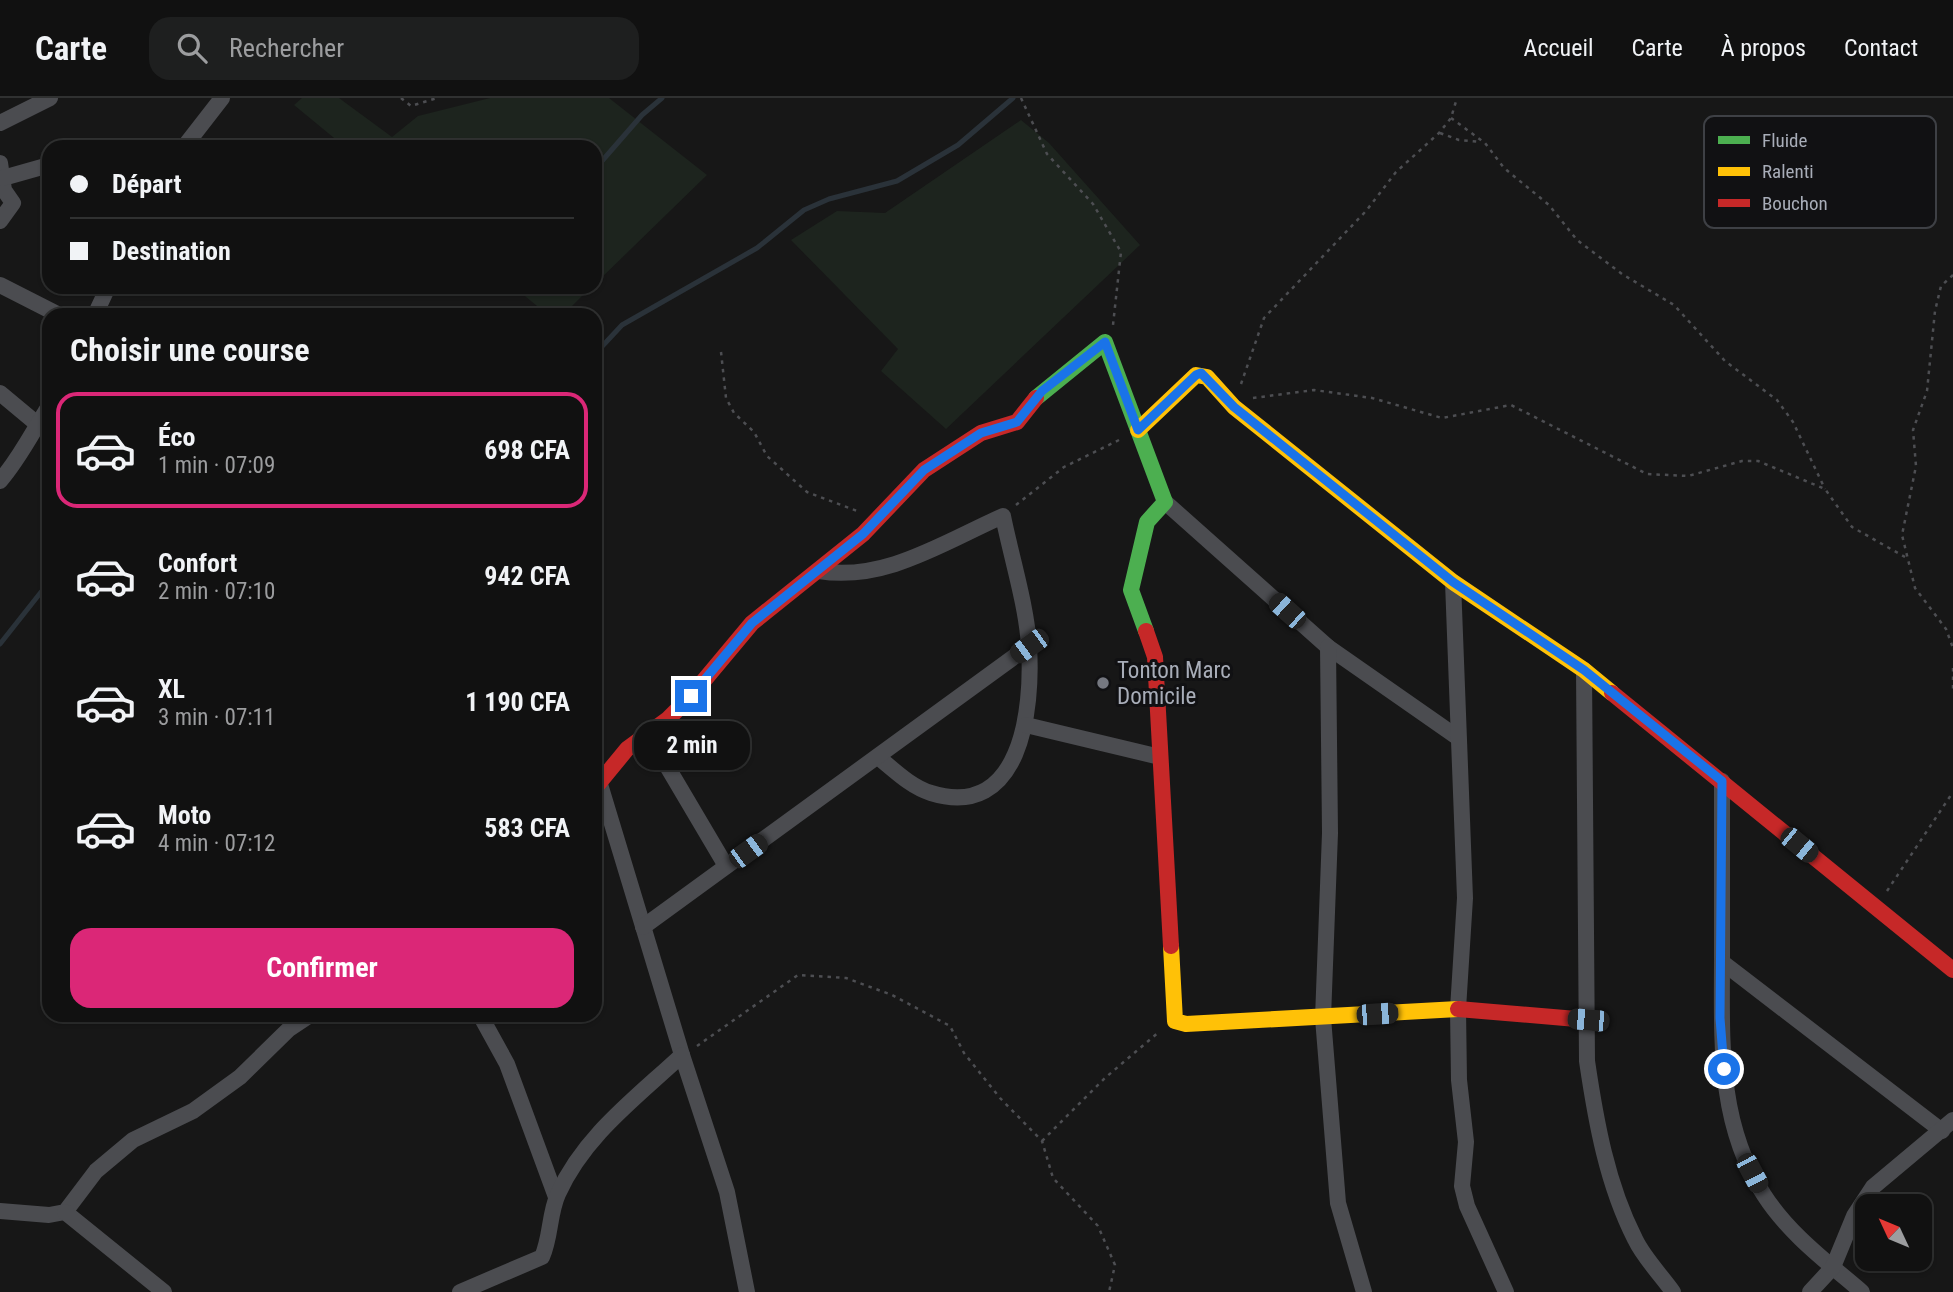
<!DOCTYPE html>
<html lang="fr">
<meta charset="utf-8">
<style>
:root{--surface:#111;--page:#1e1f1f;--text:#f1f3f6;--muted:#9c9d9f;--line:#303131;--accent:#db2777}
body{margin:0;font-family:"Roboto Condensed",sans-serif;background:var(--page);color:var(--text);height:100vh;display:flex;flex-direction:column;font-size:26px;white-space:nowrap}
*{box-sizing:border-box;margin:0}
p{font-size:23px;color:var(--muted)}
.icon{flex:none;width:38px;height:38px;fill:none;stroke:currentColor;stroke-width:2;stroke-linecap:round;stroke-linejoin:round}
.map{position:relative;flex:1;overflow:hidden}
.details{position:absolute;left:42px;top:210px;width:560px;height:714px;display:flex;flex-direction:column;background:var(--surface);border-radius:21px;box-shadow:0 2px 5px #0004,0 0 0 2px var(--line)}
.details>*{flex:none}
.hud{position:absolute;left:42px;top:42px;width:560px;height:154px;border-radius:21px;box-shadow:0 2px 5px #0004,0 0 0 2px var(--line);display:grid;align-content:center;height:154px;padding:0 28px;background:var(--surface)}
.needle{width:46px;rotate:314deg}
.buttons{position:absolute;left:1855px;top:1096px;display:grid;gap:14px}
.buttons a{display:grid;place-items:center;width:77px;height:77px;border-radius:14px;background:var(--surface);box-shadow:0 2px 5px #0004,0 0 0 2px var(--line);font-size:35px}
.end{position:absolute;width:32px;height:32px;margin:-16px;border:9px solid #1a73e8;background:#fff;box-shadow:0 0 0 4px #fff}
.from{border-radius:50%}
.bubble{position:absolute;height:49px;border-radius:21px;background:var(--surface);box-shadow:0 2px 5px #0004,0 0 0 2px var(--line);font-size:23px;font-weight:700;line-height:49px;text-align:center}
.car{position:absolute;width:21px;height:42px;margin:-21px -10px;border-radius:9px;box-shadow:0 0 5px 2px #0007;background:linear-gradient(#222 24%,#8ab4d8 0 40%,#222 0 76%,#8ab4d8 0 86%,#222 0)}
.hud b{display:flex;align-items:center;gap:24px;height:66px;font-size:26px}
.hud b+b{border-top:2px solid var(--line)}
.hud i{width:18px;height:18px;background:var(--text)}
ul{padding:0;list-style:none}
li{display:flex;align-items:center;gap:21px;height:116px;margin:0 14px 10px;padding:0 14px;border:4px solid transparent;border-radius:21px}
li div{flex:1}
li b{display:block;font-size:26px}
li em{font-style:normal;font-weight:700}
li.current{border-color:var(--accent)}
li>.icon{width:63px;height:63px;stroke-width:1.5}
h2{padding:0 28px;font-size:32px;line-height:84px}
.cta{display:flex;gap:14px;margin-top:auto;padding:14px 28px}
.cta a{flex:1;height:80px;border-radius:21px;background:var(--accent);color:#fff;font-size:28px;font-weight:700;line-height:80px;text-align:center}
header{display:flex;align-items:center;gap:42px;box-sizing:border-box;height:98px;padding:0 35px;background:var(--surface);border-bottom:2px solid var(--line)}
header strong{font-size:33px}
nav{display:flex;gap:38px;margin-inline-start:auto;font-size:24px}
.search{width:490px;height:63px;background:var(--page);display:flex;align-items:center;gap:18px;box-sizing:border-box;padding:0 24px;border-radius:21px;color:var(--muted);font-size:26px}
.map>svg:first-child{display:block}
.green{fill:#1d241e}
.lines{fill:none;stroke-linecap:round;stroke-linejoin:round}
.stream{stroke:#2a3239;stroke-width:5}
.path{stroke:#4d4e52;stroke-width:2.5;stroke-dasharray:3.5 5;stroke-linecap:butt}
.street{stroke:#4b4c50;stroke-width:16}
.fast{stroke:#4caf50;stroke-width:16}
.slow{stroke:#ffc107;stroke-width:16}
.jam{stroke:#c62828;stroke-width:16}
.route{stroke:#1a73e8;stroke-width:9}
.poi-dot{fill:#757880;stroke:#111113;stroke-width:2.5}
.labels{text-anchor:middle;stroke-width:6;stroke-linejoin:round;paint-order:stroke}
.poi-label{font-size:23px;fill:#a8adb8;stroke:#111113;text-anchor:start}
.key{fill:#111113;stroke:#3e4045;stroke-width:2}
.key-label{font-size:19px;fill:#a8adb8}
</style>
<header>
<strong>Carte</strong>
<div class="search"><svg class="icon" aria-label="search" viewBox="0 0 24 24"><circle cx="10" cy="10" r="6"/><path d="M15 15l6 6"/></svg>Rechercher</div>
<nav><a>Accueil</a><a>Carte</a><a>À propos</a><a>Contact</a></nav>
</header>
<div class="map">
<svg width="1953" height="1194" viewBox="0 0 1953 1194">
<rect width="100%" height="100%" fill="#171717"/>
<g class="green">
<polygon points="302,0 339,0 392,39 418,18 490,0 609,0 707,77 595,186 595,49 345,49 294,7"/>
<polygon points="1021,22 1049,45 1140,147 946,331 881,273 898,251 791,142 837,113 885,115"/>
<polygon points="514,189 591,189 563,217 548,217"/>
</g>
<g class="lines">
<g class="stream">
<polyline points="595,71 642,17 662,0"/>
<polyline points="595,256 622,227 757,150 804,112 829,101 897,83 958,47 1013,0"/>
<polyline points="0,546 49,484"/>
</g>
<g class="path">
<polyline points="401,0 411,8 437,0"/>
<polyline points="1021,0 1047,56 1093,106 1121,154 1113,227"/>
<polyline points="1451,20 1485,45 1504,70 1549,107 1577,142 1622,176 1674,207 1725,263 1777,302 1793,324 1825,391"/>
<polyline points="1440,35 1459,42 1481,44"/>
<polyline points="1953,177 1941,188 1935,213 1927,293 1913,332 1916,368 1902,437 1915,490 1946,531 1953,550"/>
<polyline points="721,254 726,300 734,315 754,334 767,358 807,394 857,413"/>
<polyline points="1241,286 1264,220 1366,113 1396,74 1439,35 1451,20 1457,0"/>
<polyline points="1253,300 1314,292 1372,300 1442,320 1511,307 1647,376 1688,378 1742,363 1758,363 1825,391 1852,429 1905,459"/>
<polyline points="1016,407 1064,369 1119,342"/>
<polyline points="1953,570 1953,592"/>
<polyline points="1887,793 1953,694"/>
<polyline points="697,948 798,877 846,880 892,897 950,928 964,955 1000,1000 1042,1043 1053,1080 1098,1128 1115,1167 1109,1194"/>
<polyline points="1042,1043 1105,980 1160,933"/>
</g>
<g class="street">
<polyline points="0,25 50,0"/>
<polyline points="184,49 222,0"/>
<polyline points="0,65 4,92 13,105 0,123"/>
<polyline points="3,80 49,67"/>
<polyline points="0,187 59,217"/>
<polyline points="95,217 108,189"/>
<polyline points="0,295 36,325"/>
<path d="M0,383C20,360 33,333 49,308"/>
<polyline points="1165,404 1328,549 1457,639"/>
<path d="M819,473C885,484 944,444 1003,418C1011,458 1027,509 1029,549C1033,611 1021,723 931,695C911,689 894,672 878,659"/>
<polyline points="1453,484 1465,800 1458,911 1459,982 1466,1044 1462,1088 1467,1108 1506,1194"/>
<polyline points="1328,549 1330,735 1323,920 1338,1105 1364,1194"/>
<path d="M1584,572L1587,963C1596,1024 1607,1086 1635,1141C1644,1160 1661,1177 1673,1194"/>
<polyline points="1026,627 1160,659"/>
<polyline points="648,636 726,768"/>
<polyline points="599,683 682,957"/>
<path d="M1722,683C1722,742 1722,801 1722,859C1722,942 1717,1025 1764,1097C1789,1136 1827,1164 1862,1194"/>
<polyline points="643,829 1029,548"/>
<polyline points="1722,864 1942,1033"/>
<polyline points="480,917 507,966 556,1099"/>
<polyline points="0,1113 49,1117 65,1114 96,1073 133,1042 193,1013 240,979 289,931 310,917"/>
<polyline points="65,1114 164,1194"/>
<path d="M460,1194L542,1159C551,1139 549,1116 558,1096C584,1038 636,1000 682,957L727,1094L747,1194"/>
<polyline points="1810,1194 1833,1169 1854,1118 1873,1089 1953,1022"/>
</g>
<polyline class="fast" points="1036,300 1105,244 1165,404 1147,424 1131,492 1146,533"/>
<g class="slow">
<polyline points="1138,332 1196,277 1207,279 1234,309 1453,484 1584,572 1612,595"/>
<polyline points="1171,848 1175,923 1186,926 1458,911"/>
</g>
<g class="jam">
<polyline points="1146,533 1155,559 1171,848"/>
<polyline points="1612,595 1953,872"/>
<polyline points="595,690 627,651 668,621 691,598 752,525 863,436 924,372 981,335 1017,324 1036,300"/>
<polyline points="1458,911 1588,922"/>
</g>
</g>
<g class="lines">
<polyline class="route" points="691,598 752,525 863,436 924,372 981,335 1017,324 1042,293 1105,244 1138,332 1196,277 1201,275 1234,309 1453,484 1584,572 1722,683 1720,920 1724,971"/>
</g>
<circle class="poi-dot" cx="1103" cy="585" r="7"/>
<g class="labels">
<g class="poi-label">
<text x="1117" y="580">Tonton Marc<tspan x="1117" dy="26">Domicile</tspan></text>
</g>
</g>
<rect x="1704" y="18" width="232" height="112" rx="10" class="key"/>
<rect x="1718" y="38" width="32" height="8" fill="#4caf50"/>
<rect x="1718" y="69" width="32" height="9" fill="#ffc107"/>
<rect x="1718" y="101" width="32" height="8" fill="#c62828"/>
<g class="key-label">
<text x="1762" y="49">Fluide</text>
<text x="1762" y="80">Ralenti</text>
<text x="1762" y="112">Bouchon</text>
</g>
</svg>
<div class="buttons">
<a><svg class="needle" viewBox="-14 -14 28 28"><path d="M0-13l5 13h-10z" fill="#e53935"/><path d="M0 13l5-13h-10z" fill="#9c9d9f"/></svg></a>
</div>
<i class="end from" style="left:1724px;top:971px"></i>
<i class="end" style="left:691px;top:598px"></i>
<div class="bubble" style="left:634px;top:623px;width:116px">2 min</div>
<i class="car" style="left:1287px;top:513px;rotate:312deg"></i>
<i class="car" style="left:1029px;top:548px;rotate:234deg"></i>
<i class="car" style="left:1799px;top:747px;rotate:129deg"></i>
<i class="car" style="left:748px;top:753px;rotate:54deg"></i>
<i class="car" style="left:1377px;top:916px;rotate:86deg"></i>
<i class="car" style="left:1588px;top:922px;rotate:275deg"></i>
<i class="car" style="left:1752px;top:1075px;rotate:152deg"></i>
<div class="hud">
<b><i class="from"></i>Départ</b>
<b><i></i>Destination</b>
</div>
<section class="details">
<h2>Choisir une course</h2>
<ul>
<li class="current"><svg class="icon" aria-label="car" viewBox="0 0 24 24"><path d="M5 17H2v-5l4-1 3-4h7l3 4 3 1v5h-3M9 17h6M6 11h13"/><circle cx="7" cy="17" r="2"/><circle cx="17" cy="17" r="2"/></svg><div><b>Éco</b><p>1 min · 07:09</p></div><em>698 CFA</em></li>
<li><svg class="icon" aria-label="car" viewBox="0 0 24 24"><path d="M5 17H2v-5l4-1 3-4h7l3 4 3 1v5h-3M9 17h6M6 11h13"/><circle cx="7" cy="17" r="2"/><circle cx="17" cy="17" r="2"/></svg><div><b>Confort</b><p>2 min · 07:10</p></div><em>942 CFA</em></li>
<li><svg class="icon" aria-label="car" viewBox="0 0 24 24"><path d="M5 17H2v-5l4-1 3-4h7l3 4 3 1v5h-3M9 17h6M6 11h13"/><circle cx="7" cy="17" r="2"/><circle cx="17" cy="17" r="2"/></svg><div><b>XL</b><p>3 min · 07:11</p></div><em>1 190 CFA</em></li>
<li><svg class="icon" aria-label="car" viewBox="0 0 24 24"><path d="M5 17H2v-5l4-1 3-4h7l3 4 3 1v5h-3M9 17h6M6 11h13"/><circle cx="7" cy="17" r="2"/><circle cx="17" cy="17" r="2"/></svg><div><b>Moto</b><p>4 min · 07:12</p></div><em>583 CFA</em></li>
</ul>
<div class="cta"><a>Confirmer</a></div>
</section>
</div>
